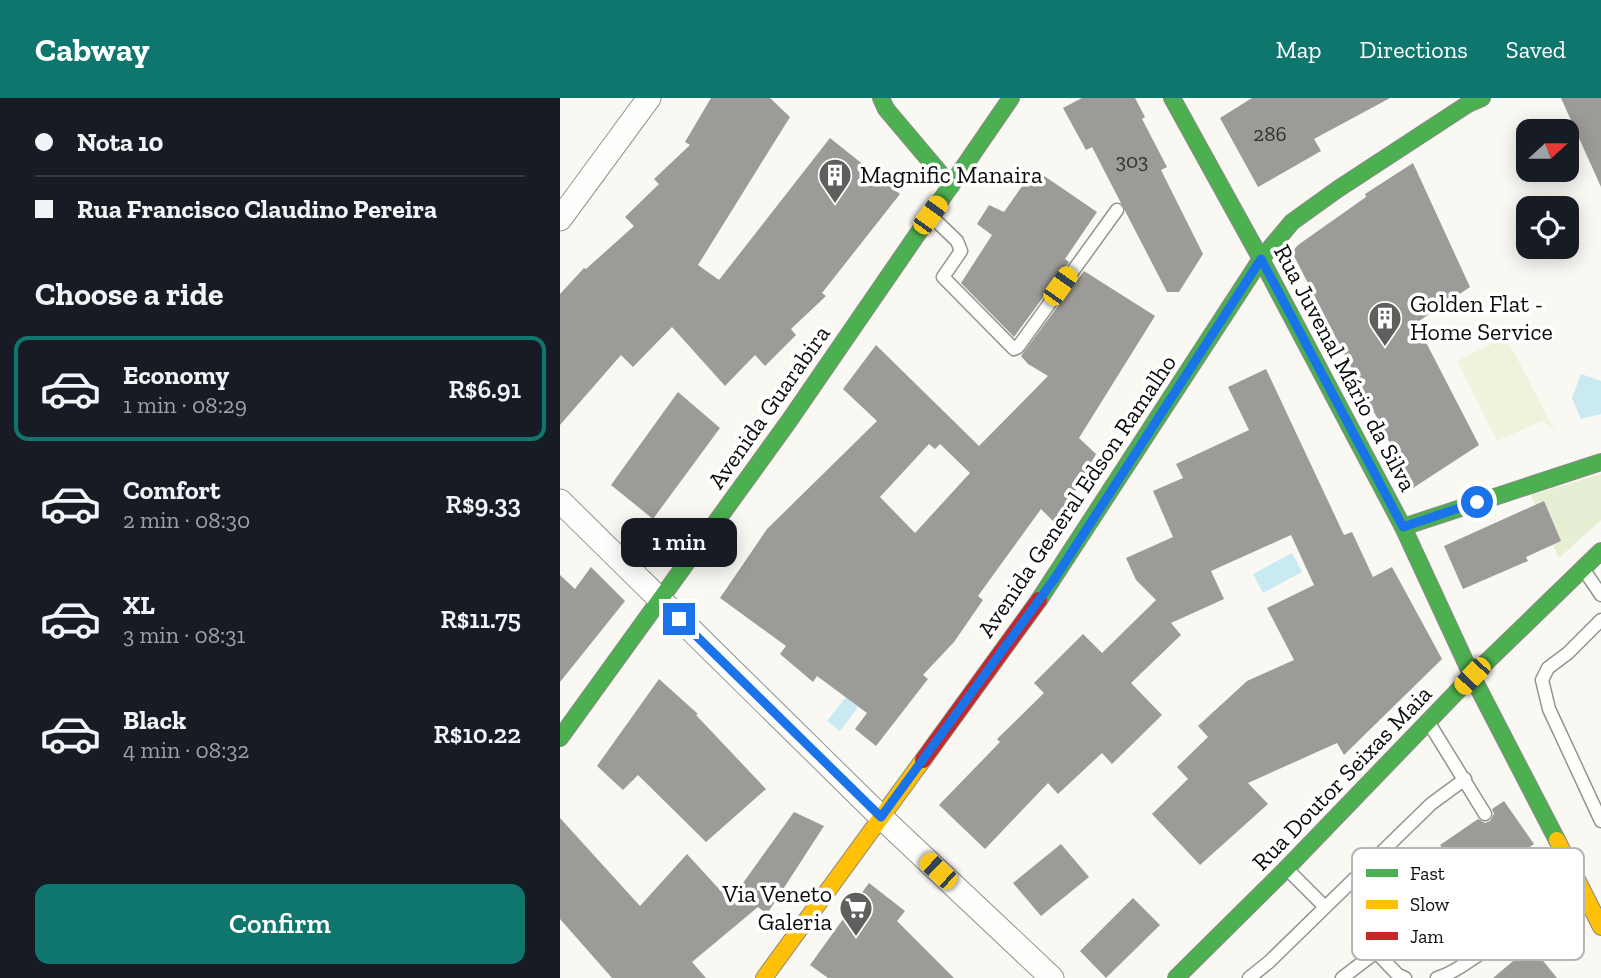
<!DOCTYPE html>
<meta charset="utf-8">
<style>
:root{--surface:#171b24;--page:#20242c;--text:#f1f3f6;--muted:#9ea1a6;--line:#363941;--accent:#0f766e}
body{margin:0;font-family:"Zilla Slab",serif;background:var(--page);color:var(--text);height:100vh;display:flex;flex-direction:column;font-size:26px;white-space:nowrap}
*{box-sizing:border-box;margin:0}
p{font-size:23px;color:var(--muted)}
.icon{flex:none;width:38px;height:38px;fill:none;stroke:currentColor;stroke-width:2;stroke-linecap:round;stroke-linejoin:round}
.map{position:relative;flex:1;overflow:hidden}
.sheet{display:flex;flex-direction:column;background:var(--surface);width:560px}
.sheet>*{flex:none}
.banner{display:grid;align-content:center;height:154px;padding:0 35px;background:var(--surface)}
.needle{width:46px;rotate:69deg}
.buttons{position:absolute;left:956px;top:21px;display:grid;gap:14px}
.buttons a{display:grid;place-items:center;width:63px;height:63px;border-radius:14px;background:var(--surface);box-shadow:0 4px 18px #0003;font-size:35px}
.end{position:absolute;width:32px;height:32px;margin:-16px;border:9px solid #1a73e8;background:#fff;box-shadow:0 0 0 4px #fff}
.from{border-radius:50%}
.bubble{position:absolute;height:49px;border-radius:14px;background:var(--surface);box-shadow:0 4px 18px #0003;font-size:23px;font-weight:600;line-height:49px;text-align:center}
.car{position:absolute;width:21px;height:42px;margin:-21px -10px;border-radius:9px;box-shadow:0 0 5px 2px #0007;background:linear-gradient(#f5c518 24%,#345 0 40%,#f5c518 0 76%,#345 0 86%,#f5c518 0)}
.banner b{display:flex;align-items:center;gap:24px;height:66px;font-size:26px}
.banner b+b{border-top:2px solid var(--line)}
.banner i{width:18px;height:18px;background:var(--text)}
ul{padding:0;list-style:none}
li{display:flex;align-items:center;gap:21px;height:105px;margin:0 14px 10px;padding:0 21px;border:4px solid transparent;border-radius:14px}
li div{flex:1}
li b{display:block;font-size:26px}
li em{font-style:normal;font-weight:600}
li.current{border-color:var(--accent)}
li>.icon{width:63px;height:63px;stroke-width:1.5}
h2{padding:0 35px;font-size:32px;line-height:84px}
.cta{display:flex;gap:14px;margin-top:auto;padding:14px 35px}
.cta a{flex:1;height:80px;border-radius:14px;background:var(--accent);color:#fff;font-size:28px;font-weight:600;line-height:80px;text-align:center}
header{display:flex;align-items:center;gap:42px;box-sizing:border-box;height:98px;padding:0 35px;background:var(--accent);color:#fff}
header strong{font-size:33px}
nav{display:flex;gap:38px;margin-inline-start:auto;font-size:24px}
main{display:flex;flex:1;min-height:0}
.map>svg:first-child{display:block}
.green{fill:#e6efd3}
.pitch{fill:#eff3dc}
.water{fill:#c9e9f3}
.building{fill:#9d9b98;fill-rule:evenodd}
.lines{fill:none;stroke-linecap:round;stroke-linejoin:round}
.lane-casing{stroke:#949390;stroke-width:15}
.street-casing{stroke:#949390;stroke-width:25}
.fast-casing{stroke:#8a8987;stroke-width:18}
.slow-casing{stroke:#8a8987;stroke-width:18}
.jam-casing{stroke:#8a8987;stroke-width:18}
.lane{stroke:#fefefd;stroke-width:12}
.street{stroke:#fefefd;stroke-width:23}
.fast{stroke:#4caf50;stroke-width:16}
.slow{stroke:#ffc107;stroke-width:16}
.jam{stroke:#c62828;stroke-width:16}
.route{stroke:#1a73e8;stroke-width:9}
.labels{text-anchor:middle;stroke-width:7;stroke-linejoin:round;paint-order:stroke}
.number-label{font-size:21px;fill:#313030}
.poi-label{font-size:24px;fill:#0d0d0d;stroke:#fff;text-anchor:start}
.street-label{font-size:24px;fill:#0d0d0d;stroke:#fff}
.key{fill:#fff;stroke:#b6b6b6;stroke-width:2}
.key-label{font-size:19px;fill:#0d0d0d}
</style>
<header>
<strong>Cabway</strong>
<nav><a>Map</a><a>Directions</a><a>Saved</a></nav>
</header>
<main>
<section class="sheet">
<div class="banner">
<b><i class="from"></i>Nota 10</b>
<b><i></i>Rua Francisco Claudino Pereira</b>
</div>
<h2>Choose a ride</h2>
<ul>
<li class="current"><svg class="icon" aria-label="car" viewBox="0 0 24 24"><path d="M5 17H2v-5l4-1 3-4h7l3 4 3 1v5h-3M9 17h6M6 11h13"/><circle cx="7" cy="17" r="2"/><circle cx="17" cy="17" r="2"/></svg><div><b>Economy</b><p>1 min · 08:29</p></div><em>R$6.91</em></li>
<li><svg class="icon" aria-label="car" viewBox="0 0 24 24"><path d="M5 17H2v-5l4-1 3-4h7l3 4 3 1v5h-3M9 17h6M6 11h13"/><circle cx="7" cy="17" r="2"/><circle cx="17" cy="17" r="2"/></svg><div><b>Comfort</b><p>2 min · 08:30</p></div><em>R$9.33</em></li>
<li><svg class="icon" aria-label="car" viewBox="0 0 24 24"><path d="M5 17H2v-5l4-1 3-4h7l3 4 3 1v5h-3M9 17h6M6 11h13"/><circle cx="7" cy="17" r="2"/><circle cx="17" cy="17" r="2"/></svg><div><b>XL</b><p>3 min · 08:31</p></div><em>R$11.75</em></li>
<li><svg class="icon" aria-label="car" viewBox="0 0 24 24"><path d="M5 17H2v-5l4-1 3-4h7l3 4 3 1v5h-3M9 17h6M6 11h13"/><circle cx="7" cy="17" r="2"/><circle cx="17" cy="17" r="2"/></svg><div><b>Black</b><p>4 min · 08:32</p></div><em>R$10.22</em></li>
</ul>
<div class="cta"><a>Confirm</a></div>
</section>
<div class="map">
<svg width="1041" height="880" viewBox="0 0 1041 880">
<rect width="100%" height="100%" fill="#faf8f2"/>
<polygon class="green" points="1041,376 1041,422 999,460 971,397"/>
<polygon class="pitch" points="946,239 995,333 982,323 937,343 897,263"/>
<g class="water">
<polygon points="1021,276 1041,283 1041,316 1021,321 1012,300"/>
<polygon points="732,455 742,474 703,495 693,476"/>
<polygon points="286,599 298,609 280,633 267,623"/>
</g>
<g class="building">
<polygon points="151,0 210,0 230,19 138,167 159,182 270,40 340,96 262,195 266,198 231,231 236,237 205,268 195,257 165,288 112,229 73,269 61,257 0,327 0,196 24,170 26,171 74,128 65,119 99,86 94,81 130,47 125,44"/>
<polygon points="522,0 575,0 585,19 582,21 607,69 601,72 643,156 619,194 607,194 532,49 526,52 503,10"/>
<polygon points="692,0 830,0 754,41 761,53 698,89 660,20"/>
<polygon points="1001,0 1041,0 1041,89"/>
<polygon points="853,65 910,189 856,225 919,347 853,390 732,154 738,147 806,99 805,96"/>
<polygon points="474,71 537,114 505,161 509,164 454,239 401,185 432,137 417,126 429,107 444,114"/>
<path d="M524,173L595,218L519,340L536,356L496,426L481,411L418,498L423,502L394,544L363,577L368,581L316,648L295,631L307,615L257,578L253,584L220,556L226,548L160,500L207,431L317,323L283,291L316,247L419,348L488,278L468,266L461,258ZM369,346L375,351L380,346L410,375L355,435L320,399Z"/>
<polygon points="706,271 784,437 792,434 813,479 832,469 882,561 784,657 777,645 688,685 708,706 640,767 592,716 628,681 617,669 648,639 638,628 687,583 734,562 707,510 754,487 731,437 651,473 664,501 611,525 621,537 571,585 602,617 552,666 542,655 498,696 488,685 425,751 379,707 440,644 437,641 484,595 474,585 523,536 542,555 596,502 576,482 566,460 613,439 593,393 623,380 616,366 689,332 668,289"/>
<polygon points="118,294 160,330 93,421 51,387"/>
<polygon points="984,403 1001,443 966,459 968,463 903,491 884,448"/>
<polygon points="31,469 65,503 0,584 0,477 15,491"/>
<polygon points="99,581 138,616 136,617 206,691 146,744 78,677 63,692 37,668"/>
<polygon points="944,703 974,746 960,756 953,752 946,755 945,766 933,775 937,795 920,806 905,784 909,779 907,771 902,768 896,770 880,747 918,721 925,725 930,723 934,716 932,711"/>
<polygon points="234,714 264,728 207,816 198,809 132,864 146,880 52,880 0,821 0,720 80,808 127,756 170,803"/>
<polygon points="501,746 529,779 481,818 453,785"/>
<polygon points="309,785 345,813 337,823 394,880 268,880 250,867"/>
<polygon points="573,800 600,827 546,880 520,853"/>
<polygon points="971,848 997,880 933,880"/>
</g>
<g class="lines">
<defs>
<g id="lane">
<polyline points="371,118 397,143 401,153 383,179 454,251 458,249 557,112"/>
<polyline points="1024,472 1041,497"/>
<polyline points="1041,522 1008,555 988,570 982,582 989,611 1041,723"/>
<polyline points="869,625 925,716"/>
<polyline points="727,771 764,808"/>
<polyline points="816,854 838,877 845,880"/>
<polyline points="689,880 709,864 871,706 905,681"/>
<polyline points="782,880 845,832 900,777"/>
<path d="M877,880C902,873 967,826 965,797C965,785 957,771 953,761"/>
</g>
<g id="street">
<polyline points="0,121 89,0"/>
<polyline points="0,403 321,719 492,880"/>
</g>
<g id="fast">
<polyline points="321,0 326,11 391,88"/>
<polyline points="612,0 701,161 843,429 912,578 997,742"/>
<polyline points="843,429 1041,364"/>
<polyline points="479,502 701,161 732,124 778,91 908,6 922,0"/>
<polyline points="0,640 229,323 451,0"/>
<polyline points="616,880 726,771 912,578 1041,453"/>
</g>
<g id="slow">
<polyline points="997,742 1041,829"/>
<polyline points="204,880 363,662"/>
</g>
<polyline id="jam" points="363,662 479,502"/>
</defs>
<use href="#lane" class="lane-casing"/>
<use href="#street" class="street-casing"/>
<use href="#fast" class="fast-casing"/>
<use href="#slow" class="slow-casing"/>
<use href="#jam" class="jam-casing"/>
<use href="#lane" class="lane"/>
<use href="#street" class="street"/>
<use href="#fast" class="fast"/>
<use href="#slow" class="slow"/>
<use href="#jam" class="jam"/>
</g>
<g class="lines">
<polyline class="route" points="119,521 321,719 495,480 701,161 843,429 917,404"/>
</g>
<defs>
<symbol id="building-pin" viewBox="-11 -11 22 30"><path d="M0 17L-7.5 6A9.5 9.5 0 1 1 7.5 6Z" fill="#605f5d" stroke="#fff"/><path d="M-4-6H4V6H1V3H-1V6H-4ZM-2.5-4.3h1.7v1.8h-1.7ZM.8-4.3h1.7v1.8H.8ZM-2.5-1h1.7V.8h-1.7ZM.8-1h1.7V.8H.8Z" fill="#fff"/></symbol>
<symbol id="supermarket-pin" viewBox="-11 -11 22 30"><path d="M0 17L-7.5 6A9.5 9.5 0 1 1 7.5 6Z" fill="#605f5d" stroke="#fff"/><path d="M-6-5.5h2.5l.6 2H6L4.5 2H-2.5L-4.4-4H-6ZM-1.5 3.2a1.3 1.3 0 1 0 .1 0ZM3 3.2a1.3 1.3 0 1 0 .1 0Z" fill="#fff"/></symbol>
</defs>
<g fill-rule="evenodd">
<use href="#building-pin" x="256" y="58" width="38" height="52"/>
<use href="#building-pin" x="806" y="201" width="38" height="52"/>
<use href="#supermarket-pin" x="277" y="791" width="38" height="52"/>
</g>
<g class="labels">
<g class="number-label">
<text x="710" y="43">286</text>
<text x="572" y="70">303</text>
</g>
<g class="poi-label">
<text x="300" y="85">Magnific Manaira</text>
<text x="850" y="214">Golden Flat -<tspan x="850" dy="28">Home Service</tspan></text>
<text x="272" y="804" text-anchor="end">Via Veneto<tspan x="272" dy="28">Galeria</tspan></text>
</g>
<g class="street-label">
<text transform="translate(785 270) rotate(62)" y="8">Rua Juvenal Mário da Silva</text>
<text transform="translate(209 309) rotate(-55)" y="8">Avenida Guarabira</text>
<text transform="translate(517 398) rotate(-56)" y="8">Avenida General Edson Ramalho</text>
<text transform="translate(782 680) rotate(-46)" y="8">Rua Doutor Seixas Maia</text>
</g>
</g>
<rect x="792" y="750" width="232" height="112" rx="10" class="key"/>
<rect x="806" y="771" width="32" height="8" fill="#4caf50"/>
<rect x="806" y="802" width="32" height="9" fill="#ffc107"/>
<rect x="806" y="834" width="32" height="8" fill="#c62828"/>
<g class="key-label">
<text x="850" y="782">Fast</text>
<text x="850" y="813">Slow</text>
<text x="850" y="845">Jam</text>
</g>
</svg>
<div class="buttons">
<a><svg class="needle" viewBox="-14 -14 28 28"><path d="M0-13l5 13h-10z" fill="#e53935"/><path d="M0 13l5-13h-10z" fill="#9ea1a6"/></svg></a>
<a><svg class="icon" aria-label="locate" viewBox="0 0 24 24"><circle cx="12" cy="12" r="6"/><path d="M12 2v4M12 18v4M2 12h4M18 12h4"/></svg></a>
</div>
<i class="end from" style="left:917px;top:404px"></i>
<i class="end" style="left:119px;top:521px"></i>
<div class="bubble" style="left:61px;top:420px;width:116px">1 min</div>
<i class="car" style="left:370px;top:117px;rotate:36deg"></i>
<i class="car" style="left:500px;top:188px;rotate:35deg"></i>
<i class="car" style="left:912px;top:578px;rotate:223deg"></i>
<i class="car" style="left:378px;top:773px;rotate:313deg"></i>
</div>
</main>
